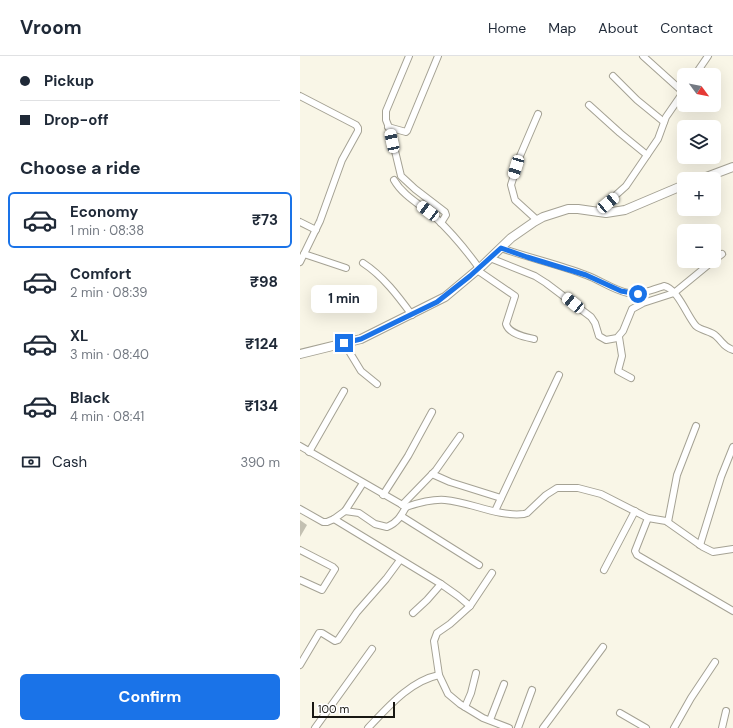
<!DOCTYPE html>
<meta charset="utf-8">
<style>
:root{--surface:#fff;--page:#f2f2f3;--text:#1f2937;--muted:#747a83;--line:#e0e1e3;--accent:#1a73e8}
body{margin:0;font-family:"DM Sans",sans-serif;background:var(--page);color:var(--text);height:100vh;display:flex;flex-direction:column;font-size:15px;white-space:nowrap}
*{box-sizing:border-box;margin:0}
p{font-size:13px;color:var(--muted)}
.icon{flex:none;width:22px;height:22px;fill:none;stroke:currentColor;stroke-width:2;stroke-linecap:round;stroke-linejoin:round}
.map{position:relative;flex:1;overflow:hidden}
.drawer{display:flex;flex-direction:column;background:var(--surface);width:300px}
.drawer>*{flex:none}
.guide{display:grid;align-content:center;height:88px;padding:0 20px;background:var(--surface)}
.needle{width:26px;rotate:122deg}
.tools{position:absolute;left:377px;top:12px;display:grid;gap:8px}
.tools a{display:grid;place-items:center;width:44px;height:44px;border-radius:6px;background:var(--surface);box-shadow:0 4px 16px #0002;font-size:20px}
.scale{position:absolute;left:12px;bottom:10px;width:83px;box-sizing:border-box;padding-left:4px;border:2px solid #181712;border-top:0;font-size:11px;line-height:14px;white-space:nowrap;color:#181712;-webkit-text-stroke:3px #fff;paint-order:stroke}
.end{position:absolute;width:18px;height:18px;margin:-9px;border:5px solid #1a73e8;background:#fff;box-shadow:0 0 0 2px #fff}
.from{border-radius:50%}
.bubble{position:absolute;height:28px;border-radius:6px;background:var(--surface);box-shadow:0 4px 16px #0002;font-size:13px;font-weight:700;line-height:28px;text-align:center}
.car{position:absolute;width:12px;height:24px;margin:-12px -6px;border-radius:5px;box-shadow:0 0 3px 1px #0007;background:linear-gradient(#fff 24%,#345 0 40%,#fff 0 76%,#345 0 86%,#fff 0)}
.guide b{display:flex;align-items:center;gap:14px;height:38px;font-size:15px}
.guide b+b{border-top:1px solid var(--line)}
.guide i{width:10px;height:10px;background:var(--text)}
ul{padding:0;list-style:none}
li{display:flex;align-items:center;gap:12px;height:56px;margin:0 8px 6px;padding:0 12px;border:2px solid transparent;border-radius:6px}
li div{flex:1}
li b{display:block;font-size:15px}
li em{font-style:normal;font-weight:700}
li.current{border-color:var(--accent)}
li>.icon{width:36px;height:36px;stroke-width:1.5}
h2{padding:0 20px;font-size:18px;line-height:48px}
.pay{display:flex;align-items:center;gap:10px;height:44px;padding:0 20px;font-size:15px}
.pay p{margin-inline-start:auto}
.button{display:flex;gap:8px;margin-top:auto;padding:8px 20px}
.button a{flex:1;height:46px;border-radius:6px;background:var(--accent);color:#fff;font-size:16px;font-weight:700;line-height:46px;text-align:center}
header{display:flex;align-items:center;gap:24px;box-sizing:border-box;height:56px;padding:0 20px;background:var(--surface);border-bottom:1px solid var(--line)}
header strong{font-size:19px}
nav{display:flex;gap:22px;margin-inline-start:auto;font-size:14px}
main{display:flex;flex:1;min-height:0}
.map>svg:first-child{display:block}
.building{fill:#c3c0b2}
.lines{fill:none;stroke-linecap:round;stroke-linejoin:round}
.minor-casing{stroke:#a5a294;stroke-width:8}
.tertiary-casing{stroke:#a5a294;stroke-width:10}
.minor{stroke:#fff;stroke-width:6}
.tertiary{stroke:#fff;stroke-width:8}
.route{stroke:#1a73e8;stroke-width:5}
</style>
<header>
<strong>Vroom</strong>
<nav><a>Home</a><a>Map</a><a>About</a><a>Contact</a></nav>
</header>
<main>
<section class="drawer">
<div class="guide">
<b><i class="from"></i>Pickup</b>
<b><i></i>Drop-off</b>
</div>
<h2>Choose a ride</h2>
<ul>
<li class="current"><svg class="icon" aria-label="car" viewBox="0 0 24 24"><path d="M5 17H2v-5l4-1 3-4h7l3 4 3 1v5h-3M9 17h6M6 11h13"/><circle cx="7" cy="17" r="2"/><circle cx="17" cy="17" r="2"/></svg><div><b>Economy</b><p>1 min · 08:38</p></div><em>₹73</em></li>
<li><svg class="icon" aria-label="car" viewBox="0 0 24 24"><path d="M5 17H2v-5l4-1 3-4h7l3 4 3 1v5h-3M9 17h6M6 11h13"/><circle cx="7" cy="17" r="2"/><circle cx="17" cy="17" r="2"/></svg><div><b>Comfort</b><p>2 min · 08:39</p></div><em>₹98</em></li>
<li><svg class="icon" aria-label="car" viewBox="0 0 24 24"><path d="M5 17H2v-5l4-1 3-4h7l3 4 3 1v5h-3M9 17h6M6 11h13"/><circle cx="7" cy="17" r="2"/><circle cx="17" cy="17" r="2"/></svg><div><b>XL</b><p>3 min · 08:40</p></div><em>₹124</em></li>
<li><svg class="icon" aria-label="car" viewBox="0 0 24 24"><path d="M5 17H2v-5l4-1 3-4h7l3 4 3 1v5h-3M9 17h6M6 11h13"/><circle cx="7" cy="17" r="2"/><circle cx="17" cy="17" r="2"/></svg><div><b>Black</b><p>4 min · 08:41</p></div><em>₹134</em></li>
</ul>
<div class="pay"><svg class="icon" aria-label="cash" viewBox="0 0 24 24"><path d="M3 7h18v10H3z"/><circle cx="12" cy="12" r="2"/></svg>Cash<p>390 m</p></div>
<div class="button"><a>Confirm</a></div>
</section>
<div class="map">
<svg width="433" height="672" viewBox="0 0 433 672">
<rect width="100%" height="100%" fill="#f9f6e7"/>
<polygon class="building" points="0,464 7,469 0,481"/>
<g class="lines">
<defs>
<g id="minor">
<polyline points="109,0 86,55 86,64 90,74 101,120 115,133 145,156 146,159 141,167"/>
<polyline points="343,0 383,36"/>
<polyline points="395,19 408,0"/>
<polyline points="313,20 337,44 364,66"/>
<polyline points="0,40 56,69 58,72 58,75 42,104 20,165 0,206"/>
<polyline points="289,49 320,77 347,99"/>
<polyline points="88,71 106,76 107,75 138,0"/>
<path d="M94,124C103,140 121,149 135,161C152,177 166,194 179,212"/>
<polyline points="297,156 326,130 358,83 366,61 384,35"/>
<polyline points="237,164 215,144 211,129 220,100 238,58"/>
<polyline points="0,166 16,174"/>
<path d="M201,192C229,202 258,208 286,219C300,224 313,234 328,237C340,239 352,234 364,230C378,233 387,260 396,270C402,275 411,275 416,280C423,286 423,291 433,294"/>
<polyline points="4,198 46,212"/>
<polyline points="190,202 235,220 246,227 291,261 295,267 299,280 306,284 317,282 323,275 332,253 343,247 374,237 413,205"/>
<polyline points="414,204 422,198"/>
<path d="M63,207C83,220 98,240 112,259"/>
<path d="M177,214L215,240L206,268C209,278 225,281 234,283"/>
<polyline points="319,281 322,300 318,315 331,322"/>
<polyline points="44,287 61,315 77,328"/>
<path d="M0,390L106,451C101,460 97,467 87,471L75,468L59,457L45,455"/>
<polyline points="9,396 44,335"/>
<polyline points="132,418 150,426 201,442"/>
<polyline points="83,439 108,400 132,356"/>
<polyline points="102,449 136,414 160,380"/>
<path d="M106,451C118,447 132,443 145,444C171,446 197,461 224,458L227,457L246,439L257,432H278L301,438L348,462L366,465L403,491L413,496L433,493"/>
<polyline points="0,453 23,466 27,466 34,463 141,528 158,540 170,550"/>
<polyline points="195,455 259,319"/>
<polyline points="101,460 179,509"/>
<polyline points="348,462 335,495 337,499 433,555"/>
<polyline points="34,463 45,455 63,427"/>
<polyline points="368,466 377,419 396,370"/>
<polyline points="400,489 421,421 433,391"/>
<polyline points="0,494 33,511 35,513 22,534 0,524"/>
<polyline points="304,514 335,455"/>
<polyline points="192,517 170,550 150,568 137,577 134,585 139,619 148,638 160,648 183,662 209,672"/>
<polyline points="113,557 127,544 141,528"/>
<polyline points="0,609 19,577 22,577 35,585 38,584 57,556 86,523 100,504"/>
<polyline points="165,651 171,637 176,617"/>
<polyline points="320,657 346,672"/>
<polyline points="190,664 204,628"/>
<polyline points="15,672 72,593"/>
<path d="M68,672C88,651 110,625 139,619"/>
<polyline points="218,672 232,634"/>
<polyline points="243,672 303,591"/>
<polyline points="374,672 391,642 415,606"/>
<polyline points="422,672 426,655"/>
</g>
<g id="tertiary">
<polyline points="401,123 433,111"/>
<polyline points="0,298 61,283 145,241 182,210 211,182 234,166 243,161 268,153 278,153 306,157 325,154 384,129"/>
</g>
</defs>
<use href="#minor" class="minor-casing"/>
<use href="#tertiary" class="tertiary-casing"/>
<use href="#minor" class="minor"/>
<use href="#tertiary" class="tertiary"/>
</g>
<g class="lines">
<polyline class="route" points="44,287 61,283 137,246 170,220 201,192 227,201 286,219 321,235 338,238"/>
</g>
</svg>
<div class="tools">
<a><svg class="needle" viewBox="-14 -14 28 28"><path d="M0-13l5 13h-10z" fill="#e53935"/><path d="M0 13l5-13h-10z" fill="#747a83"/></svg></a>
<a><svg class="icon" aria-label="layers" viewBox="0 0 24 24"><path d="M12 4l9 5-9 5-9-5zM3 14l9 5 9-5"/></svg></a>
<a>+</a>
<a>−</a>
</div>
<div class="scale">100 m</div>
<i class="end from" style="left:338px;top:238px"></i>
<i class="end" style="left:44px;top:287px"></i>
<div class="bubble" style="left:11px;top:229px;width:66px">1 min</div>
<i class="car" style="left:92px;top:85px;rotate:348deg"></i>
<i class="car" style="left:216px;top:111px;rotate:197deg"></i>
<i class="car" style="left:308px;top:147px;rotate:50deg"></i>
<i class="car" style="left:128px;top:155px;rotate:307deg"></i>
<i class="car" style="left:273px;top:247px;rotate:309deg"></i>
</div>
</main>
